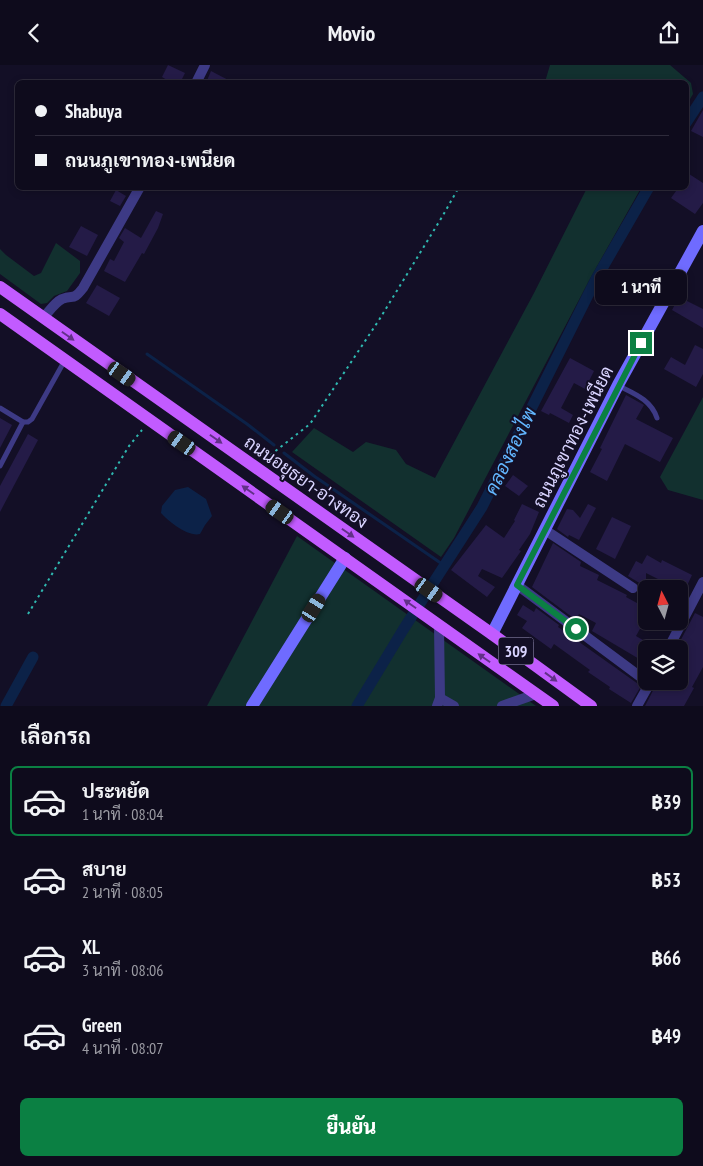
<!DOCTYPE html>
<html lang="th">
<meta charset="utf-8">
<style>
:root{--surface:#0e0b1c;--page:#1c1929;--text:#f1f3f6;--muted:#9b9ba3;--line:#2e2b3b;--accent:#0b8043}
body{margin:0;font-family:"PT Sans Narrow",Sarabun,sans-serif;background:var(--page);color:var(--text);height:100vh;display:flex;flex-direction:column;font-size:19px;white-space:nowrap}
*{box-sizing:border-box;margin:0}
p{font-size:16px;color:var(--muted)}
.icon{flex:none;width:28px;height:28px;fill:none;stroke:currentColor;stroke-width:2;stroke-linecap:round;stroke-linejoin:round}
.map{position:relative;height:641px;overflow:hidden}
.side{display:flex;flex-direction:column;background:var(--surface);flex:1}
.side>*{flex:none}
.top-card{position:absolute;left:15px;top:15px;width:674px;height:110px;border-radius:8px;box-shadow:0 2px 8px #0003,0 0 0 1px var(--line);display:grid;align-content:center;height:110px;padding:0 20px;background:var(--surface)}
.needle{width:32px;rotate:354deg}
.fabs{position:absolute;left:638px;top:515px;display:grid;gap:10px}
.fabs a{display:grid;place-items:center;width:50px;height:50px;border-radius:8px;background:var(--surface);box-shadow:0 2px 8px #0003,0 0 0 1px var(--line);font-size:25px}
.end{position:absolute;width:22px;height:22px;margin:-11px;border:6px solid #0b8043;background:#fff;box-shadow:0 0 0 2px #fff}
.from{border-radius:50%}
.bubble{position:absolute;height:35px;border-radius:8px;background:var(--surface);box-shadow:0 2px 8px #0003,0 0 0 1px var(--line);font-size:16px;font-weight:800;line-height:35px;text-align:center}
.car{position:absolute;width:15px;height:30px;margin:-15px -8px;border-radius:6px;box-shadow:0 0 4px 1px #0007;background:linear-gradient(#222 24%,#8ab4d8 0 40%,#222 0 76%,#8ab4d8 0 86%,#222 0)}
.top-card b{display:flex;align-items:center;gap:18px;height:48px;font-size:19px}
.top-card b+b{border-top:1px solid var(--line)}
.top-card i{width:12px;height:12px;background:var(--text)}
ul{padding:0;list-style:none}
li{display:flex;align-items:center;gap:15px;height:70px;margin:0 10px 8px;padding:0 10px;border:2px solid transparent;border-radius:8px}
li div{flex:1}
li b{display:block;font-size:19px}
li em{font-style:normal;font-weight:800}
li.active{border-color:var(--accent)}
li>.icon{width:45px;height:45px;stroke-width:1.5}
h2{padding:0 20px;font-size:22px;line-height:60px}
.action{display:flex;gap:10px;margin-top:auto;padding:10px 20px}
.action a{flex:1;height:58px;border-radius:8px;background:var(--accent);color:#fff;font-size:20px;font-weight:800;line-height:58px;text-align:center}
header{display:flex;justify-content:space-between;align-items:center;height:65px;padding:0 20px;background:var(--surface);font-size:22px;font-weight:800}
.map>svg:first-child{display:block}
.green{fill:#12302f}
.water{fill:#0c2248}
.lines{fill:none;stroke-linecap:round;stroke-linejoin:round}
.stream{stroke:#0c2248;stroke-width:3}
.canal{stroke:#0c2248;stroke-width:11}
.building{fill:#241b47}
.path{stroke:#2fb8b0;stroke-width:2;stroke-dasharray:2.5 4;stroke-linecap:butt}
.lane{stroke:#3d3a85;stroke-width:5}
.street{stroke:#3d3a85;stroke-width:10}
.secondary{stroke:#6f6bff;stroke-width:12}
.primary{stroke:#c25bff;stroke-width:12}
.oneway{fill:#623188}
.route{stroke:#0b8043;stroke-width:6}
.labels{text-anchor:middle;stroke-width:4;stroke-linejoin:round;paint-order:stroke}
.shield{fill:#130f26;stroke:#9e99be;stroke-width:1}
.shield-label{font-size:16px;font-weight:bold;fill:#d9d4ff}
.street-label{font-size:18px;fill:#d9d4ff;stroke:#130f26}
.water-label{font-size:19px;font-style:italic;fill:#62b6ff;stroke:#130f26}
</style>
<header><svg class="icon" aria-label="back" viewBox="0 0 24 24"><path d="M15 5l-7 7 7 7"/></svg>Movio<svg class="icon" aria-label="share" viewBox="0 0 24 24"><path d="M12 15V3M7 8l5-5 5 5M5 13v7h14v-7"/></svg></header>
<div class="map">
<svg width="703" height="641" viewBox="0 0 703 641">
<rect width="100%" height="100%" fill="#130f26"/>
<g class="green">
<polygon points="550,0 670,0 691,18 693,29 686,41 686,18 545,17"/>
<polygon points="583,123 641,123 591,212 454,473 441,492 292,387 314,363 353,387 366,377 396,385 406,399 435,413 534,228 586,125"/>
<polygon points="56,178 80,196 80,208 67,226 54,231 47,238 41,239 0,209 0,184 6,190 34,211 41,208"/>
<polygon points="703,332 703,435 668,425 660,412"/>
<polygon points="297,471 536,641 207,641"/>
</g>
<path class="water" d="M188,422L206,434L212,451L205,460L200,469C188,472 169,457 161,448L162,441L175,425Z"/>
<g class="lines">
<g class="stream">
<polyline points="147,289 247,359 274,380"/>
<polyline points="284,388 314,411 445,501"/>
</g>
<g class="canal">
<polyline points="686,58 703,32"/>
<polyline points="6,641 33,592"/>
<polyline points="357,641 403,565 482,442 596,214 649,122"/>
</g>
</g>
<g class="building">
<polygon points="168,0 185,8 180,18 172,18 162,12"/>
<polygon points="211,6 234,18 206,18"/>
<polygon points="703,45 703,72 691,66"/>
<polygon points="686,107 703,118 703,138 695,149 671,133 679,122 686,122"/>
<polygon points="116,125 126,131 120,141 110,136"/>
<polygon points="156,146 163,149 158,163 144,189 142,188 125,217 104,206 110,194 114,196 124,177 119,173 125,163 141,173"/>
<polygon points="81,161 98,170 87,191 69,182"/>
<polygon points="97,220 120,233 109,251 86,238"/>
<polygon points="679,232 703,244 703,263 672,245"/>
<polygon points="695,280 703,284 703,309 696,322 664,304 671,292 685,300"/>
<polygon points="570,293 594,306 585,324 574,318 561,343 573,350 569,358 550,348 549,350 541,346"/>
<polygon points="626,330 644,340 636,354 673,373 660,397 625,379 607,416 590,407 602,384 600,383"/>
<polygon points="0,353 12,360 0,383"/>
<polygon points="28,369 38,375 0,447 0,421"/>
<polygon points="513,410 528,421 519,431 505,421"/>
<polygon points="522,439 539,447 530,469 519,485 521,486 502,513 482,504 478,511 495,522 487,532 451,505 486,460 504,473 515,456 514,455"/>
<polygon points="588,439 596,443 579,475 569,470 568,472 557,464 567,444 573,445 580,453"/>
<polygon points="612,452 631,461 615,494 596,484"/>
<polygon points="553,478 581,497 580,501 599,510 597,515 627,530 626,532 646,543 646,553 636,571 658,584 646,584 646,598 592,566 596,558 579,549 576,555 532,522"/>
<polygon points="647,490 661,498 662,495 692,510 684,527 646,508 646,522 628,511 636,496 642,499"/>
<polygon points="523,540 534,547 536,543 559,560 558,562 641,621 631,638 609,624 610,622 588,607 590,605 554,579 551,584 522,563 527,556 517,550"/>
<polygon points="695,548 703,552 703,602 692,622 694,623 684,641 645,641 658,616 679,616 679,584 676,584"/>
</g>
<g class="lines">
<g class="path">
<polyline points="266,395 273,388 310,359 379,255 442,152 459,122"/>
<polyline points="28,549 129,381 142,365"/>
</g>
<g class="lane">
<path d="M619,321C635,329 651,335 657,353"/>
<polyline points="0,343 23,357 28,357 32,354 65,295"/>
<polyline points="0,401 23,357"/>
</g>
<g class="street">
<polyline points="196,18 205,0"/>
<path d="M43,253C49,247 54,238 62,234C74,229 72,237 83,223L140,122"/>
<polyline points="545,465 633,523"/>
<polyline points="517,520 650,619"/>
<polyline points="668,584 703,517"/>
<polyline points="440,633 454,641"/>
<polyline points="437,641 440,633 439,561"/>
<polyline points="502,641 536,629"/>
<polyline points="637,641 651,616"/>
</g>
<g class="secondary">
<polyline points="492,569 618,320 703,166"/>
<polyline points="252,641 345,493"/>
</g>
<g class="primary">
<polyline points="0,222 492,569 591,641"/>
<polyline points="0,249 553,641"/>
</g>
</g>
<defs><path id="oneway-solid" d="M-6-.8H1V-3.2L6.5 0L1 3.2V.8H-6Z" transform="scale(1.25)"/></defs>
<g class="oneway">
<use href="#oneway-solid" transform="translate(68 271) rotate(35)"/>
<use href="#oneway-solid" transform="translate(216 374) rotate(35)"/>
<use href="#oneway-solid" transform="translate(248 425) rotate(-145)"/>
<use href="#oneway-solid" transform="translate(348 468) rotate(35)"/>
<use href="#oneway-solid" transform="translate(410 539) rotate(-145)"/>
<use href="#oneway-solid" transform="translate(484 593) rotate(-145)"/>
<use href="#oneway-solid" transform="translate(551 612) rotate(36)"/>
</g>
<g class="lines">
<polyline class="route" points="576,564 517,520 641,278"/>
</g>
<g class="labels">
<rect class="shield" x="498.5" y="572.5" width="35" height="27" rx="4"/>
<g class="shield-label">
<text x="516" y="592">309</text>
</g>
<g class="street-label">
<text transform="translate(573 372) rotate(-63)" y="6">ถนนภูเขาทอง-เพนียด</text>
<text transform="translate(306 417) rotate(35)" y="6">ถนนอยุธยา-อ่างทอง</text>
</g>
<g class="water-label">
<text transform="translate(510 386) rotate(-64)" y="7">คลองสองไพ</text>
</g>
</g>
</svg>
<div class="fabs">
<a><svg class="needle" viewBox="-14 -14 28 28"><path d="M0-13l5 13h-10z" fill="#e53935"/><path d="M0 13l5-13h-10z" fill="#9b9ba3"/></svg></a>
<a><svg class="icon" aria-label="layers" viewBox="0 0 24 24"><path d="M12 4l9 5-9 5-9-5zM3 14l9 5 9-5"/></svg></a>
</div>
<i class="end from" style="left:576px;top:564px"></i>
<i class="end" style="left:641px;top:278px"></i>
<div class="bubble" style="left:595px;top:205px;width:92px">1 นาที</div>
<i class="car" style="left:122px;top:309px;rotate:125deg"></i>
<i class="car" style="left:182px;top:378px;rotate:305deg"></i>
<i class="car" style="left:280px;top:447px;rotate:305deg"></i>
<i class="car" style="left:429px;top:525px;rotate:125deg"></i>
<i class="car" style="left:314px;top:543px;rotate:32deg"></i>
<div class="top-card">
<b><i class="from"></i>Shabuya</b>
<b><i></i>ถนนภูเขาทอง-เพนียด</b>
</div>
</div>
<section class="side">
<h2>เลือกรถ</h2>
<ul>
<li class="active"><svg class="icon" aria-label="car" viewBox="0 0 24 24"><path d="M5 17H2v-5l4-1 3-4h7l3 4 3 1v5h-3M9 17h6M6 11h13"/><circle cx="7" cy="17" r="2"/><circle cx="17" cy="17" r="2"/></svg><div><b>ประหยัด</b><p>1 นาที · 08:04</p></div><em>฿39</em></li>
<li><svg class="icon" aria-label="car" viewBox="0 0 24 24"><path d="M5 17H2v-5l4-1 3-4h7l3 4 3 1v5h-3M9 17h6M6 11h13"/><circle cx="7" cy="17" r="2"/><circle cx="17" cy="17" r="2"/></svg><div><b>สบาย</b><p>2 นาที · 08:05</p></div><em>฿53</em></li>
<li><svg class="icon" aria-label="car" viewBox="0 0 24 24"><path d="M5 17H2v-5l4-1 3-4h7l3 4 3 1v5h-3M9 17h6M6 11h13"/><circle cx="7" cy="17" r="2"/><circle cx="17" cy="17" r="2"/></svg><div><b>XL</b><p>3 นาที · 08:06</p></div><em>฿66</em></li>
<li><svg class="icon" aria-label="car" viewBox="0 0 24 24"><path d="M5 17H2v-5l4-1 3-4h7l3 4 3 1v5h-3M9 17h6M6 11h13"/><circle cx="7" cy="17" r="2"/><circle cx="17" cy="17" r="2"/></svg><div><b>Green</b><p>4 นาที · 08:07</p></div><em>฿49</em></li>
</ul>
<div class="action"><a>ยืนยัน</a></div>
</section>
